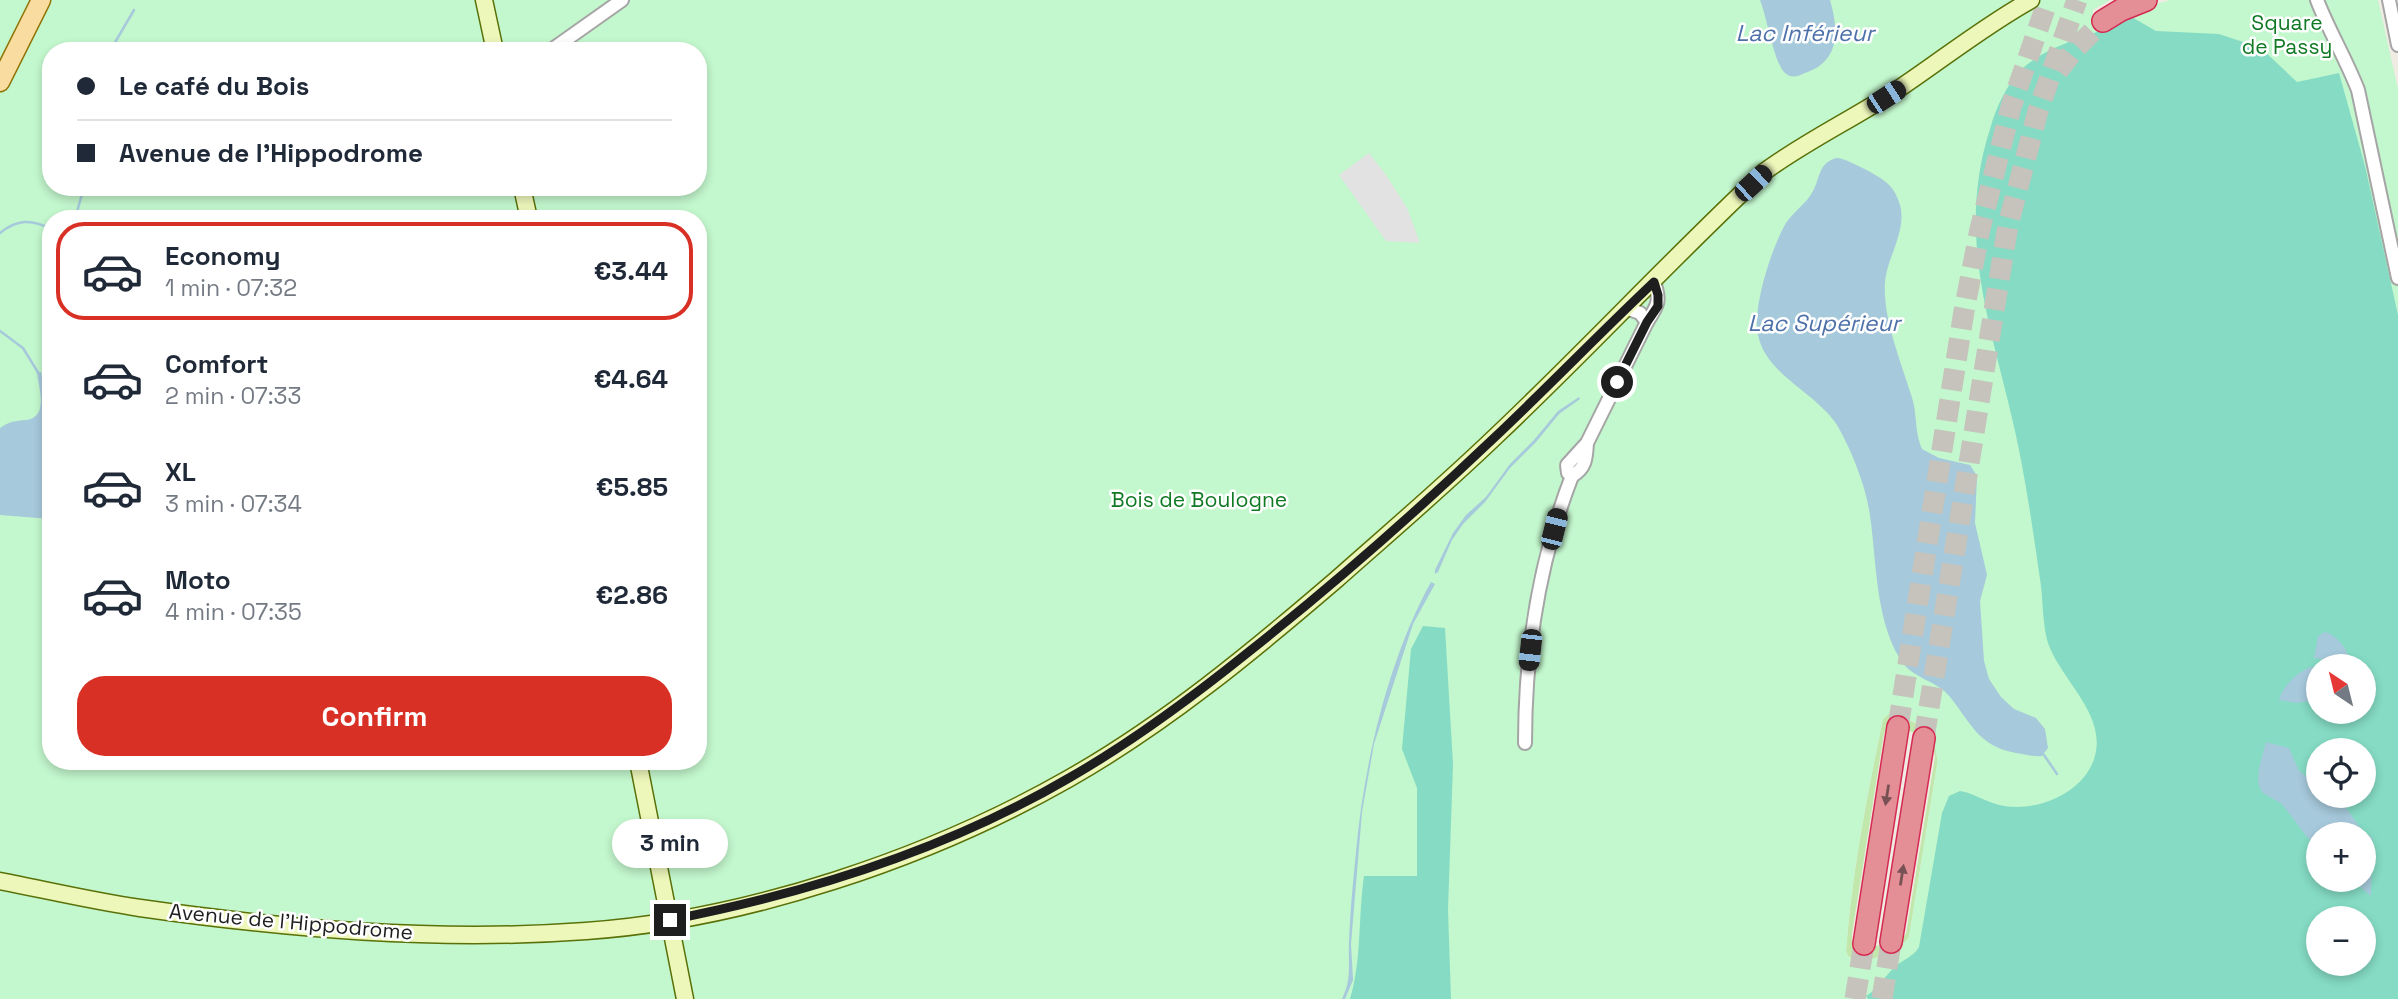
<!DOCTYPE html>
<meta charset="utf-8">
<style>
:root{--surface:#fff;--page:#f6f6f7;--text:#1f2937;--muted:#747a83;--line:#e0e1e3;--accent:#d93025}
body{margin:0;font-family:"Space Grotesk",sans-serif;background:var(--page);color:var(--text);height:100vh;display:flex;flex-direction:column;font-size:26px;white-space:nowrap}
*{box-sizing:border-box;margin:0}
p{font-size:23px;color:var(--muted)}
.icon{flex:none;width:38px;height:38px;fill:none;stroke:currentColor;stroke-width:2;stroke-linecap:round;stroke-linejoin:round}
.map{position:relative;flex:1;overflow:hidden}
.side{position:absolute;left:42px;top:210px;width:665px;height:560px;display:flex;flex-direction:column;background:var(--surface);border-radius:28px;box-shadow:0 4px 10px #0003}
.side>*{flex:none}
.banner{position:absolute;left:42px;top:42px;width:665px;height:154px;border-radius:28px;box-shadow:0 4px 10px #0003;display:grid;align-content:center;height:154px;padding:0 35px;background:var(--surface)}
.needle{width:46px;rotate:325deg}
.buttons{position:absolute;left:2306px;top:654px;display:grid;gap:14px}
.buttons a{display:grid;place-items:center;width:70px;height:70px;border-radius:50%;background:var(--surface);box-shadow:0 4px 10px #0003;font-size:35px}
.end{position:absolute;width:32px;height:32px;margin:-16px;border:9px solid #1e1e1e;background:#fff;box-shadow:0 0 0 4px #fff}
.from{border-radius:50%}
.bubble{position:absolute;height:49px;border-radius:24px;background:var(--surface);box-shadow:0 4px 10px #0003;font-size:23px;font-weight:800;line-height:49px;text-align:center}
.car{position:absolute;width:21px;height:42px;margin:-21px -10px;border-radius:9px;box-shadow:0 0 5px 2px #0007;background:linear-gradient(#222 24%,#8ab4d8 0 40%,#222 0 76%,#8ab4d8 0 86%,#222 0)}
.banner b{display:flex;align-items:center;gap:24px;height:66px;font-size:26px}
.banner b+b{border-top:2px solid var(--line)}
.banner i{width:18px;height:18px;background:var(--text)}
ul{padding:12px 0 0;list-style:none}
li{display:flex;align-items:center;gap:21px;height:98px;margin:0 14px 10px;padding:0 21px;border:4px solid transparent;border-radius:28px}
li div{flex:1}
li b{display:block;font-size:26px}
li em{font-style:normal;font-weight:800}
li.selected{border-color:var(--accent)}
li>.icon{width:63px;height:63px;stroke-width:1.5}
.cta{display:flex;gap:14px;margin-top:auto;padding:14px 35px}
.cta a{flex:1;height:80px;border-radius:28px;background:var(--accent);color:#fff;font-size:28px;font-weight:800;line-height:80px;text-align:center}
.map>svg:first-child{display:block}
.grass{fill:#c2e7ac;fill-rule:evenodd}
.park{fill:#c3f7cd;fill-rule:evenodd}
.pitch{fill:#85dbc4;fill-rule:evenodd}
.parking{fill:#e2e2e2}
.water{fill:#a6c9db}
.lines{fill:none;stroke-linecap:round;stroke-linejoin:round}
.stream{stroke:#a6c9db;stroke-width:2.5}
.highway-tunnel{stroke:#c5c3bc;stroke-width:21;stroke-dasharray:21 10;stroke-linecap:butt}
.street-casing{stroke:#a5a5a5;stroke-width:16}
.secondary-casing{stroke:#5a7109;stroke-width:19}
.primary-casing{stroke:#937406;stroke-width:21}
.highway-casing{stroke:#d42a51;stroke-width:24}
.street{stroke:#fff;stroke-width:12}
.secondary{stroke:#edf7ba;stroke-width:16}
.primary{stroke:#f8dca0;stroke-width:18}
.highway{stroke:#e38f95;stroke-width:21}
.oneway{fill:#775154}
.route{stroke:#1e1e1e;stroke-width:9}
.labels{text-anchor:middle;stroke-width:5;stroke-linejoin:round;paint-order:stroke}
.park-label{font-size:21px;fill:#0f7924;stroke:#fff}
.street-label{font-size:21px;fill:#1e1e1e;stroke:#fff}
.water-label{font-size:23px;font-style:italic;fill:#4e71aa;stroke:#fff}
</style>
<div class="map">
<svg width="2398" height="999" viewBox="0 0 2398 999">
<rect width="100%" height="100%" fill="#efece4"/>
<path class="grass" d="M1894,713C1918,721 1940,739 1937,765L1909,937C1898,953 1875,959 1858,962L1848,956L1846,951C1852,872 1867,796 1883,719L1887,714ZM1890,726H1896C1912,733 1934,736 1935,757L1906,934C1896,946 1865,950 1852,941V934L1884,733Z"/>
<path class="park" d="M0,0H2110L2093,10V21L2098,31C2121,17 2143,7 2170,0H2378L2398,89V999H0ZM51,51H698V187H51ZM51,219H698V761H51ZM2319,667H2364V712H2319ZM1890,713C1916,717 1940,739 1937,765L1909,937C1898,953 1875,959 1858,962L1848,956L1846,951C1852,872 1867,796 1883,719ZM2319,751H2364V796H2319ZM2319,835H2364V880H2319ZM2319,919H2364V964H2319Z"/>
<g class="pitch">
<path d="M2130,16L2156,31L2219,34L2252,45L2262,49L2297,82L2339,73L2365,166L2398,315V999H1868L1866,996C1879,989 1884,976 1896,966C1904,959 1913,957 1919,947L1942,813L1949,796L1960,791C1973,793 1986,802 1999,805C2033,813 2079,796 2093,762C2110,719 2065,684 2050,648C2043,633 2043,603 2041,586C2035,544 2029,502 2021,460C2000,346 1952,247 1990,129C1996,108 2006,85 2022,69C2041,51 2068,42 2092,34C2106,29 2115,18 2130,16ZM2319,667H2364V712H2319ZM2319,751H2364V796H2319ZM2319,835H2364V880H2319ZM2319,919H2364V964H2319Z"/>
<path d="M1423,626L1445,628L1453,764L1448,910L1451,999H1350C1362,960 1358,917 1364,876H1417V788L1402,749L1411,649Z"/>
</g>
<polygon class="parking" points="1369,153 1386,175 1407,208 1420,243 1386,241 1339,175"/>
<g class="water">
<path d="M1760,0H1830C1839,31 1840,61 1805,73C1798,76 1792,79 1785,73C1774,63 1767,17 1760,0Z"/>
<path d="M1836,158C1844,157 1882,177 1888,184C1893,188 1897,196 1899,202C1908,226 1890,253 1886,275C1879,312 1903,366 1913,401C1917,417 1915,434 1922,449L1939,458L1970,465L1977,476L1975,523L1987,575L1980,601L1984,661L1989,679L2001,697L2014,709L2036,718L2045,729L2048,748L2042,756C2032,757 2025,754 2016,753C1978,746 1971,723 1950,697C1937,680 1912,679 1900,659C1874,616 1877,557 1869,509C1864,482 1851,449 1837,425C1816,392 1766,375 1758,335C1752,307 1772,247 1786,223C1794,211 1807,203 1813,191C1821,176 1818,164 1836,158Z"/>
<path d="M37,372H41L51,414V519L0,515V428C10,421 15,421 26,420C50,417 38,386 37,372Z"/>
<polygon points="1579,397 1580,399 1559,414 1536,442 1510,468 1485,502 1463,524 1452,540 1438,572 1435,574 1435,570 1453,533 1466,515 1486,497 1510,464 1534,440 1558,411"/>
<path d="M1431,582L1435,584L1413,624L1374,744L1362,812L1351,944L1353,980L1345,999H1342C1352,978 1348,965 1349,942C1350,912 1353,882 1356,852C1364,763 1388,660 1431,582Z"/>
<path d="M2325,632C2338,635 2352,655 2351,667C2338,667 2327,659 2314,658L2318,636Z"/>
<path d="M2310,667L2319,668V700L2296,703L2279,700C2282,686 2297,673 2310,667Z"/>
<polygon points="2266,742 2289,748 2299,771 2319,786 2319,796 2337,796 2363,831 2372,838 2371,896 2352,880 2364,880 2364,835 2319,835 2319,849 2307,837 2282,804 2263,793 2260,788 2258,782 2259,768"/>
</g>
<g class="lines">
<g class="stream">
<polyline points="110,51 134,10"/>
<polyline points="75,219 84,187"/>
<path d="M0,233C17,219 32,219 51,229"/>
<polyline points="0,331 23,348 39,374"/>
<polyline points="2044,755 2057,774"/>
</g>
<g class="highway-tunnel">
<polyline points="2058,71 2074,50 2103,21"/>
<polyline points="1898,727 1964,311 1980,229 2011,107 2048,0"/>
<polyline points="1924,738 2008,225 2038,111 2077,0"/>
<polyline points="1855,999 1864,944"/>
<polyline points="1882,999 1891,942"/>
</g>
<defs>
<g id="street">
<path d="M2317,0C2329,31 2346,59 2358,90L2398,278"/>
<polyline points="2389,0 2398,45"/>
<polyline points="550,51 622,0"/>
<polyline points="1626,308 1640,313 1647,322"/>
<path d="M1587,443C1586,458 1586,468 1572,476L1568,473L1567,465L1587,443L1647,322C1658,305 1661,301 1654,282"/>
<path d="M1525,743C1525,652 1539,561 1572,476"/>
</g>
<g id="secondary">
<polyline points="484,0 495,51"/>
<polyline points="522,187 529,219"/>
<polyline points="638,761 685,999"/>
<path d="M0,881C46,890 93,901 140,908C288,929 437,942 586,931C746,920 929,858 1068,779C1165,724 1252,652 1337,579C1390,532 1444,486 1496,436C1587,350 1672,258 1764,172C1806,141 1853,119 1897,90C1942,60 1984,26 2031,0"/>
</g>
<polyline id="primary" points="0,82 41,0"/>
<g id="highway">
<polyline points="2103,21 2121,10 2146,0"/>
<polyline points="1891,942 1924,738"/>
<polyline points="1864,944 1898,727"/>
</g>
</defs>
<use href="#street" class="street-casing"/>
<use href="#secondary" class="secondary-casing"/>
<use href="#primary" class="primary-casing"/>
<use href="#highway" class="highway-casing"/>
<use href="#street" class="street"/>
<use href="#secondary" class="secondary"/>
<use href="#primary" class="primary"/>
<use href="#highway" class="highway"/>
</g>
<defs><path id="oneway-solid" d="M-6-.8H1V-3.2L6.5 0L1 3.2V.8H-6Z" transform="scale(1.75)"/></defs>
<g class="oneway">
<use href="#oneway-solid" transform="translate(1887 795) rotate(99)"/>
<use href="#oneway-solid" transform="translate(1902 875) rotate(-81)"/>
</g>
<g class="lines">
<path class="route" d="M670,920C809,893 946,850 1069,778C1132,742 1190,699 1246,654C1332,586 1415,513 1495,437C1549,386 1600,333 1654,282L1658,295V306L1647,322L1617,382"/>
</g>
<g class="labels">
<g class="park-label">
<text x="2287" y="30">Square<tspan x="2287" dy="24">de Passy</tspan></text>
<text x="1199" y="507">Bois de Boulogne</text>
</g>
<g class="street-label">
<text transform="translate(291 922) rotate(5)" y="7">Avenue de l'Hippodrome</text>
</g>
<g class="water-label">
<text x="1805" y="41">Lac Inférieur</text>
<text x="1824" y="331">Lac Supérieur</text>
</g>
</g>
</svg>
<div class="buttons">
<a><svg class="needle" viewBox="-14 -14 28 28"><path d="M0-13l5 13h-10z" fill="#e53935"/><path d="M0 13l5-13h-10z" fill="#747a83"/></svg></a>
<a><svg class="icon" aria-label="locate" viewBox="0 0 24 24"><circle cx="12" cy="12" r="6"/><path d="M12 2v4M12 18v4M2 12h4M18 12h4"/></svg></a>
<a>+</a>
<a>−</a>
</div>
<i class="end from" style="left:1617px;top:382px"></i>
<i class="end" style="left:670px;top:920px"></i>
<div class="bubble" style="left:612px;top:819px;width:116px">3 min</div>
<i class="car" style="left:1886px;top:97px;rotate:57deg"></i>
<i class="car" style="left:1753px;top:183px;rotate:47deg"></i>
<i class="car" style="left:1554px;top:529px;rotate:14deg"></i>
<i class="car" style="left:1530px;top:650px;rotate:186deg"></i>
<div class="banner">
<b><i class="from"></i>Le café du Bois</b>
<b><i></i>Avenue de l'Hippodrome</b>
</div>
<section class="side">
<ul>
<li class="selected"><svg class="icon" aria-label="car" viewBox="0 0 24 24"><path d="M5 17H2v-5l4-1 3-4h7l3 4 3 1v5h-3M9 17h6M6 11h13"/><circle cx="7" cy="17" r="2"/><circle cx="17" cy="17" r="2"/></svg><div><b>Economy</b><p>1 min · 07:32</p></div><em>€3.44</em></li>
<li><svg class="icon" aria-label="car" viewBox="0 0 24 24"><path d="M5 17H2v-5l4-1 3-4h7l3 4 3 1v5h-3M9 17h6M6 11h13"/><circle cx="7" cy="17" r="2"/><circle cx="17" cy="17" r="2"/></svg><div><b>Comfort</b><p>2 min · 07:33</p></div><em>€4.64</em></li>
<li><svg class="icon" aria-label="car" viewBox="0 0 24 24"><path d="M5 17H2v-5l4-1 3-4h7l3 4 3 1v5h-3M9 17h6M6 11h13"/><circle cx="7" cy="17" r="2"/><circle cx="17" cy="17" r="2"/></svg><div><b>XL</b><p>3 min · 07:34</p></div><em>€5.85</em></li>
<li><svg class="icon" aria-label="car" viewBox="0 0 24 24"><path d="M5 17H2v-5l4-1 3-4h7l3 4 3 1v5h-3M9 17h6M6 11h13"/><circle cx="7" cy="17" r="2"/><circle cx="17" cy="17" r="2"/></svg><div><b>Moto</b><p>4 min · 07:35</p></div><em>€2.86</em></li>
</ul>
<div class="cta"><a>Confirm</a></div>
</section>
</div>
